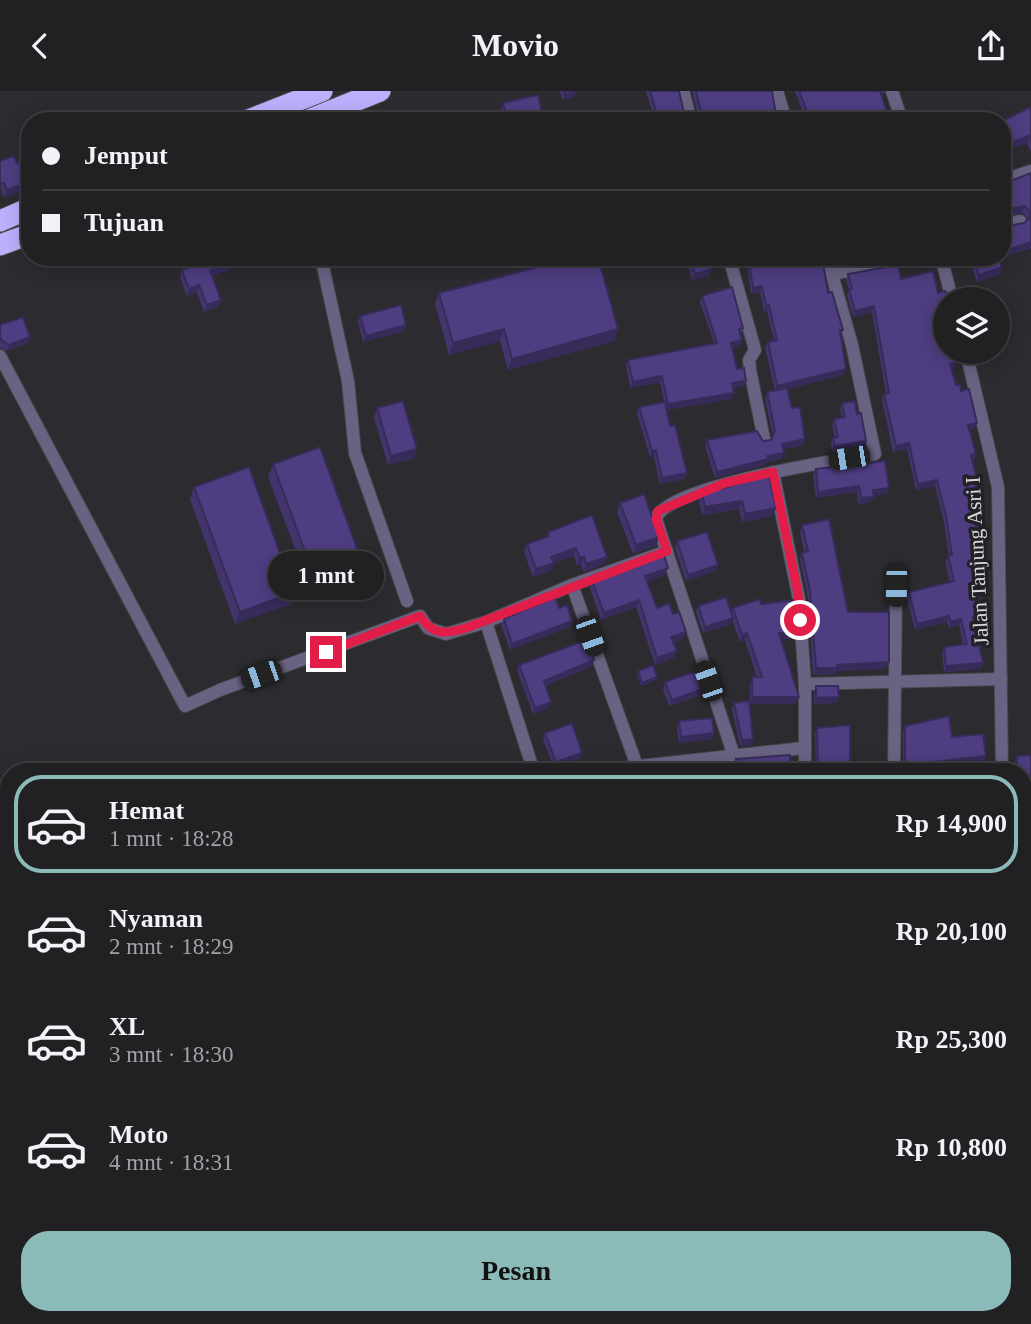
<!DOCTYPE html>
<html lang="id">
<meta charset="utf-8">
<style>
:root{--surface:#212023;--page:#2d2d30;--text:#f1f3f6;--muted:#a2a3a6;--line:#3e3e41;--accent:#8bbbb9}
body{margin:0;font-family:Georgia,serif;background:var(--page);color:var(--text);height:100vh;display:flex;flex-direction:column;font-size:26px;white-space:nowrap}
*{box-sizing:border-box;margin:0}
p{font-size:23px;color:var(--muted)}
.icon{flex:none;width:38px;height:38px;fill:none;stroke:currentColor;stroke-width:2;stroke-linecap:round;stroke-linejoin:round}
.map{position:relative;flex:1;overflow:hidden}
.drawer{position:absolute;left:0px;top:672px;width:1032px;height:562px;display:flex;flex-direction:column;background:var(--surface);border-radius:28px 28px 0 0;box-shadow:0 4px 18px #0003,0 0 0 2px var(--line)}
.drawer>*{flex:none}
.guide{position:absolute;left:21px;top:21px;width:990px;height:154px;border-radius:28px;box-shadow:0 4px 18px #0003,0 0 0 2px var(--line);display:grid;align-content:center;height:154px;padding:0 21px;background:var(--surface)}
.controls{position:absolute;left:933px;top:196px;display:grid;gap:14px}
.controls a{display:grid;place-items:center;width:77px;height:77px;border-radius:50%;background:var(--surface);box-shadow:0 4px 18px #0003,0 0 0 2px var(--line);font-size:35px}
.end{position:absolute;width:32px;height:32px;margin:-16px;border:9px solid #e11d48;background:#fff;box-shadow:0 0 0 4px #fff}
.from{border-radius:50%}
.bubble{position:absolute;height:49px;border-radius:24px;background:var(--surface);box-shadow:0 4px 18px #0003,0 0 0 2px var(--line);font-size:23px;font-weight:700;line-height:49px;text-align:center}
.car{position:absolute;width:21px;height:42px;margin:-21px -10px;border-radius:9px;box-shadow:0 0 5px 2px #0007;background:linear-gradient(#222 24%,#8ab4d8 0 40%,#222 0 76%,#8ab4d8 0 86%,#222 0)}
.guide b{display:flex;align-items:center;gap:24px;height:66px;font-size:26px}
.guide b+b{border-top:2px solid var(--line)}
.guide i{width:18px;height:18px;background:var(--text)}
ul{padding:12px 0 0;list-style:none}
li{display:flex;align-items:center;gap:21px;height:98px;margin:0 14px 10px;padding:0 7px;border:4px solid transparent;border-radius:28px}
li div{flex:1}
li b{display:block;font-size:26px}
li em{font-style:normal;font-weight:700}
li.selected{border-color:var(--accent)}
li>.icon{width:63px;height:63px;stroke-width:1.5}
.action{display:flex;gap:14px;margin-top:auto;padding:14px 21px}
.action a{flex:1;height:80px;border-radius:28px;background:var(--accent);color:#111;font-size:28px;font-weight:700;line-height:80px;text-align:center}
header{display:flex;justify-content:space-between;align-items:center;height:91px;padding:0 21px;background:var(--surface);font-size:32px;font-weight:700}
.map>svg:first-child{display:block}
.lines{fill:none;stroke-linecap:round;stroke-linejoin:round}
.street-casing{stroke:#48474b;stroke-width:14}
.highway-casing{stroke:#48474b;stroke-width:23}
.street{stroke:#696383;stroke-width:12}
.highway{stroke:#beaffd;stroke-width:21}
.wall{fill:#43346e}
.shaded-wall{fill:#372b5a}
.building{fill:#4e3d80;stroke:#372b5a;stroke-width:2}
.route{stroke:#e11d48;stroke-width:9}
.labels{text-anchor:middle;stroke-width:7;stroke-linejoin:round;paint-order:stroke}
.street-label{font-size:21px;fill:#d9d8db;stroke:#222126}
</style>
<header><svg class="icon" aria-label="back" viewBox="0 0 24 24"><path d="M15 5l-7 7 7 7"/></svg>Movio<svg class="icon" aria-label="share" viewBox="0 0 24 24"><path d="M12 15V3M7 8l5-5 5 5M5 13v7h14v-7"/></svg></header>
<div class="map">
<svg width="1031" height="1233" viewBox="0 0 1031 1233">
<rect width="100%" height="100%" fill="#2c2b2f"/>
<g class="lines">
<defs>
<g id="street">
<polyline points="683,0 691,30"/>
<polyline points="777,0 786,30"/>
<polyline points="892,0 902,30"/>
<polyline points="1003,89 1031,80"/>
<polyline points="1003,134 1020,130"/>
<polyline points="321,166 348,290 355,362 407,510"/>
<polyline points="729,166 755,259 749,269 750,279 764,348"/>
<polyline points="941,166 952,208"/>
<polyline points="832,183 921,166"/>
<polyline points="966,261 998,396 1002,681"/>
<polyline points="0,265 185,615 220,599 420,525 428,537 446,543 486,531 572,494 667,460"/>
<polyline points="773,381 799,508 805,593 805,681"/>
<polyline points="572,494 637,675"/>
<polyline points="486,531 534,681"/>
<polyline points="805,593 1001,588"/>
<path d="M734,665L656,428C665,395 839,369 875,363L852,254L827,166"/>
<polyline points="585,681 804,657"/>
<polyline points="894,681 896,495"/>
<polyline points="1024,892 1031,956"/>
</g>
<g id="highway">
<polyline points="246,30 322,0"/>
<polyline points="306,30 380,0"/>
<polyline points="0,130 30,117"/>
<polyline points="0,154 30,143"/>
</g>
</defs>
<use href="#street" class="street-casing"/>
<use href="#highway" class="highway-casing"/>
<use href="#street" class="street"/>
<use href="#highway" class="highway"/>
</g>
<g class="wall">
<polygon points="559,0 576,0 574,6 563,9"/>
<polygon points="646,0 679,0 685,26 689,30 652,30 654,28"/>
<polygon points="692,0 772,0 699,30"/>
<polygon points="795,0 884,0 884,2 881,3 890,30 801,30 804,25"/>
<polygon points="503,12 544,30 502,30 500,21"/>
<polygon points="1031,16 1031,61 1027,52 1007,59 1005,66 1007,73 1005,79 1003,30"/>
<polygon points="0,70 17,72 4,107 1,100"/>
<polygon points="1031,82 1031,157 1003,166 1003,136 1024,132 1028,127 1022,122 1003,125 1003,90 1008,91"/>
<polygon points="184,166 238,166 236,176 212,185 221,209 218,216 204,221 197,201 187,205 180,186 182,179 188,177"/>
<polygon points="686,166 720,166 709,170 709,185 692,189"/>
<polygon points="753,166 822,166 828,202 843,239 841,244 846,278 843,284 788,298 792,317 805,348 803,354 783,358 781,368 767,371 765,374 715,387 705,355 707,349 763,350 771,349 773,346 765,308 767,301 775,300 765,257 768,251 774,250 767,220 764,221 760,201 751,203 747,175 749,169 754,168"/>
<polygon points="962,166 1002,166 999,167 1002,176 1000,183 977,191 970,171 964,173"/>
<polygon points="848,183 901,188 938,202 945,208 945,230 937,232 942,251 956,271 954,277 951,278 956,294 961,300 975,338 970,339 976,363 973,369 972,369 978,393 976,397 977,416 976,416 979,440 977,441 982,473 980,479 974,480 983,524 981,530 974,532 983,572 981,578 944,581 942,562 944,556 963,554 959,534 949,537 947,531 915,539 907,507 909,501 950,491 945,471 949,465 944,431 935,395 916,399 907,358 893,361 882,309 884,303 886,303 872,221 853,226 847,204 849,199 846,189"/>
<polygon points="439,202 618,238 614,250 508,279 500,250 449,264 435,213"/>
<polygon points="702,205 743,237 741,243 740,243 742,249 740,254 732,257 737,278 746,290 744,295 733,297 732,308 667,319 670,335 687,382 684,388 660,393 654,366 650,366 637,323 639,316 664,311 660,291 630,297 626,274 628,269 714,252 700,211"/>
<polygon points="360,225 406,234 404,240 363,251 358,231"/>
<polygon points="0,234 30,246 28,252 7,260 0,257"/>
<polygon points="842,312 864,356 832,361 831,353 833,347 835,347 832,334 834,328 842,326 840,318"/>
<polygon points="377,317 414,367 388,374 374,327"/>
<polygon points="273,373 362,494 315,511 268,386"/>
<polygon points="816,378 887,403 873,404 871,411 858,413 857,401 816,407 813,384"/>
<polygon points="194,396 294,501 290,513 235,533 190,408"/>
<polygon points="702,403 776,417 773,425 742,431 739,418 702,424 699,411"/>
<polygon points="620,412 659,446 656,455 633,463 617,421"/>
<polygon points="802,434 848,521 889,571 886,578 836,580 835,583 813,584 808,507 800,469 802,462 804,461 800,441"/>
<polygon points="548,441 607,466 604,473 584,481 581,474 577,475 574,465 554,472 551,480 533,486 524,461 527,453 546,446"/>
<polygon points="677,450 718,474 716,480 686,490 675,457"/>
<polygon points="668,477 665,484 647,490 657,517 673,523 686,541 683,548 674,551 677,560 674,567 655,574 636,516 601,529 590,497 592,490"/>
<polygon points="761,513 793,547 781,548 796,613 750,613 750,593 752,586 757,586 745,549 740,551 732,529 731,533 703,542 696,521 698,515 731,522 733,517"/>
<polygon points="559,517 572,530 570,536 510,559 501,534 504,528"/>
<polygon points="519,574 592,575 545,595 549,617 533,623 517,579"/>
<polygon points="638,580 657,586 656,589 641,595 637,583"/>
<polygon points="665,591 703,598 701,604 669,615 663,598"/>
<polygon points="816,595 839,606 836,612 814,613 814,602"/>
<polygon points="734,612 753,648 751,654 740,655 732,618"/>
<polygon points="679,630 714,642 712,648 679,652 677,636"/>
<polygon points="905,635 952,646 984,671 903,680 903,641"/>
<polygon points="817,637 850,681 816,681 815,643"/>
<polygon points="545,642 580,668 554,677 543,648"/>
<polygon points="1031,664 1031,869 1027,819 1024,819 1024,681 1015,681 1015,671 1017,665"/>
<polygon points="736,668 792,681 735,681 734,674"/>
</g>
<g class="shaded-wall">
<polygon points="576,0 574,6 563,9 565,4"/>
<polygon points="1029,45 1027,52 1003,60 1005,54"/>
<polygon points="30,91 30,98 4,107 7,99"/>
<polygon points="1024,115 1022,122 1003,125 1006,119"/>
<polygon points="1031,151 1031,156 1003,166 1003,160"/>
<polygon points="706,166 720,166 705,171"/>
<polygon points="845,166 873,166 843,172"/>
<polygon points="969,166 971,166 970,171 964,173 967,167"/>
<polygon points="239,169 236,176 208,187 210,179"/>
<polygon points="1002,176 1000,183 977,191 979,184"/>
<polygon points="711,178 709,185 692,189 695,183"/>
<polygon points="199,194 197,201 187,205 189,198"/>
<polygon points="762,195 760,201 751,203 753,197"/>
<polygon points="221,209 218,216 204,221 207,214"/>
<polygon points="769,214 767,220 764,221 766,215"/>
<polygon points="874,215 872,221 853,226 855,220"/>
<polygon points="945,225 945,230 934,233 936,227"/>
<polygon points="406,234 404,240 363,251 366,245"/>
<polygon points="504,238 500,250 449,264 453,252"/>
<polygon points="618,238 614,250 508,279 512,268"/>
<polygon points="30,246 28,252 7,260 9,254"/>
<polygon points="742,249 740,254 729,257 731,252"/>
<polygon points="956,271 954,277 948,279 950,273"/>
<polygon points="846,278 843,284 775,301 777,295"/>
<polygon points="662,285 660,291 630,297 633,291"/>
<polygon points="746,290 744,295 730,298 732,292"/>
<polygon points="734,302 732,308 666,319 668,313"/>
<polygon points="977,332 975,338 966,340 968,334"/>
<polygon points="805,348 803,354 779,359 782,353"/>
<polygon points="866,350 864,356 832,361 835,355"/>
<polygon points="909,352 907,358 893,361 896,355"/>
<polygon points="417,358 414,367 388,374 391,365"/>
<polygon points="656,359 654,366 650,366 652,360"/>
<polygon points="784,362 781,368 767,371 765,374 715,387 717,381 767,365"/>
<polygon points="687,382 684,388 660,393 662,387"/>
<polygon points="937,389 935,395 916,399 918,393"/>
<polygon points="859,395 857,401 816,407 818,401"/>
<polygon points="889,397 887,403 871,405 873,399"/>
<polygon points="874,406 871,411 858,413 861,407"/>
<polygon points="742,410 739,418 702,424 705,416"/>
<polygon points="776,417 773,425 742,431 745,423"/>
<polygon points="659,446 656,455 633,463 636,454"/>
<polygon points="576,457 574,465 549,474 551,466"/>
<polygon points="584,466 581,474 577,475 580,467"/>
<polygon points="607,466 604,473 584,481 586,473"/>
<polygon points="554,472 551,480 533,486 536,478"/>
<polygon points="982,473 980,479 970,481 973,475"/>
<polygon points="718,474 716,480 686,490 688,484"/>
<polygon points="668,477 665,484 643,492 645,485"/>
<polygon points="366,482 362,494 315,511 319,499"/>
<polygon points="294,501 290,513 235,533 240,521"/>
<polygon points="639,509 636,516 601,529 604,522"/>
<polygon points="983,524 981,530 970,532 973,526"/>
<polygon points="949,525 947,531 915,539 917,533"/>
<polygon points="733,527 731,533 703,542 705,536"/>
<polygon points="961,528 959,534 949,537 951,531"/>
<polygon points="572,530 570,536 510,559 512,553"/>
<polygon points="796,540 793,547 777,549 779,542"/>
<polygon points="686,541 683,548 669,553 671,546"/>
<polygon points="747,542 745,549 740,551 742,544"/>
<polygon points="677,560 674,567 655,574 657,567"/>
<polygon points="594,569 592,575 541,596 544,590"/>
<polygon points="889,571 886,578 836,580 835,583 813,584 816,577 837,574"/>
<polygon points="983,572 981,578 944,581 946,575"/>
<polygon points="657,586 656,589 641,595 642,592"/>
<polygon points="703,598 701,604 669,615 672,609"/>
<polygon points="752,606 799,606 796,613 750,613"/>
<polygon points="839,606 836,612 814,613 816,607"/>
<polygon points="551,611 549,617 533,623 535,617"/>
<polygon points="714,642 712,648 679,652 681,646"/>
<polygon points="753,648 751,654 740,655 742,649"/>
<polygon points="582,662 580,668 554,677 556,671"/>
<polygon points="986,665 984,671 903,680 905,674"/>
<polygon points="1024,813 1029,813 1027,819 1024,819"/>
<polygon points="1024,864 1031,864 1031,869 1024,870"/>
<polygon points="1031,1073 1031,1079 1024,1080 1024,1074"/>
</g>
<g class="building">
<polygon points="564,0 576,0 565,4"/>
<polygon points="650,0 679,0 685,26 689,30 654,30 653,28 658,27"/>
<polygon points="696,0 772,0 777,30 699,30 702,25"/>
<polygon points="799,0 880,0 890,30 805,30 803,25 808,23"/>
<polygon points="538,4 544,30 508,30 503,12"/>
<polygon points="1031,16 1031,50 1029,45 1005,54 1007,59 1003,61 1007,73 1003,76 1003,30 1002,30"/>
<polygon points="14,65 17,72 30,68 30,91 7,99 4,92 0,93 0,70"/>
<polygon points="1031,82 1031,151 1003,160 1003,136 1024,132 1030,127 1031,121 1024,115 1006,119 1003,111 1003,90 1008,91"/>
<polygon points="189,166 238,166 239,169 210,179 221,209 207,214 199,194 189,198 182,179 192,175"/>
<polygon points="576,166 598,166 618,238 512,268 504,238 453,252 439,202"/>
<polygon points="690,166 708,166 711,178 695,183"/>
<polygon points="757,166 822,166 828,202 832,201 843,239 840,239 846,278 777,295 768,251 777,249 769,214 766,215 762,195 753,197 751,184 749,169 757,167"/>
<polygon points="972,166 998,166 1002,176 979,184"/>
<polygon points="898,174 901,188 933,180 938,202 945,200 950,208 945,208 945,225 936,227 942,251 945,250 945,261 954,261 956,271 950,273 956,294 960,293 961,300 969,298 977,332 968,334 976,363 971,364 978,393 975,393 980,410 975,411 981,434 976,435 982,473 973,475 983,524 973,526 983,572 946,575 944,556 967,553 961,528 951,531 949,525 917,533 909,501 954,490 948,465 952,464 946,425 937,389 918,393 909,352 896,355 884,303 889,302 874,215 855,220 849,198 852,197 848,183"/>
<polygon points="732,196 743,237 739,238 742,249 731,252 737,278 744,277 746,290 732,292 734,302 668,313 662,285 633,291 628,269 717,252 702,205"/>
<polygon points="401,214 406,234 366,245 360,225"/>
<polygon points="23,226 30,246 9,254 2,250 0,246 0,234"/>
<polygon points="787,297 792,317 800,316 805,348 782,353 784,362 767,365 768,368 717,381 707,349 757,340 763,350 771,349 775,340 767,301"/>
<polygon points="403,310 417,358 391,365 377,317"/>
<polygon points="855,310 857,323 861,322 866,350 835,355 833,347 838,346 834,328 845,326 842,312"/>
<polygon points="665,311 670,335 675,334 687,382 662,387 656,359 652,360 639,316"/>
<polygon points="320,356 366,482 319,499 273,373"/>
<polygon points="885,370 889,397 873,399 874,406 861,407 859,395 818,401 816,378"/>
<polygon points="249,376 294,501 240,521 194,396"/>
<polygon points="769,384 776,417 745,423 742,410 705,416 702,403"/>
<polygon points="644,403 659,446 636,454 620,412"/>
<polygon points="592,424 607,466 586,473 584,466 580,467 576,457 551,466 554,472 536,478 527,453 549,445 548,441"/>
<polygon points="829,428 848,521 889,521 889,571 837,574 837,577 816,577 810,500 802,462 808,460 802,434"/>
<polygon points="707,441 718,474 688,484 677,450"/>
<polygon points="664,464 668,477 645,485 657,517 669,512 673,523 679,521 686,541 671,546 677,560 657,567 639,509 604,522 592,490"/>
<polygon points="555,506 559,517 567,514 572,530 512,553 504,528"/>
<polygon points="726,506 733,527 705,536 698,515"/>
<polygon points="760,508 761,513 793,509 796,540 779,542 799,606 752,606 752,586 762,586 747,542 742,544 733,517"/>
<polygon points="586,549 594,569 544,590 551,611 535,617 519,574"/>
<polygon points="653,574 657,586 642,592 638,580"/>
<polygon points="696,580 703,598 672,609 665,591"/>
<polygon points="816,595 838,595 839,606 816,607"/>
<polygon points="749,610 753,648 742,649 734,612"/>
<polygon points="949,625 952,646 983,643 986,665 905,674 905,635"/>
<polygon points="712,627 714,642 681,646 679,630"/>
<polygon points="572,632 582,662 556,671 545,642"/>
<polygon points="850,634 850,681 818,681 817,637"/>
<polygon points="790,664 792,681 737,681 736,668"/>
<polygon points="1031,664 1031,830 1029,813 1024,813 1024,681 1017,681 1017,665"/>
<polygon points="705,673 706,681 683,681 683,676"/>
<polygon points="1031,835 1031,864 1024,864 1024,836"/>
<polygon points="1031,1039 1031,1073 1024,1074 1024,1040"/>
<polygon points="0,1091 9,1116 9,1225 48,1225 51,1233 0,1233"/>
</g>
<g class="lines">
<path class="route" d="M326,561L420,525C433,545 445,543 466,537L667,460L656,428L658,420L725,392L773,381L798,502L800,529"/>
</g>
<g class="labels">
<g class="street-label">
<text transform="translate(977 470) rotate(-93)" y="7">Jalan Tanjung Asri I</text>
</g>
</g>
</svg>
<div class="controls">
<a><svg class="icon" aria-label="layers" viewBox="0 0 24 24"><path d="M12 4l9 5-9 5-9-5zM3 14l9 5 9-5"/></svg></a>
</div>
<i class="end from" style="left:800px;top:529px"></i>
<i class="end" style="left:326px;top:561px"></i>
<div class="bubble" style="left:268px;top:460px;width:116px">1 mnt</div>
<i class="car" style="left:849px;top:367px;rotate:261deg"></i>
<i class="car" style="left:896px;top:495px;rotate:181deg"></i>
<i class="car" style="left:590px;top:545px;rotate:160deg"></i>
<i class="car" style="left:261px;top:584px;rotate:251deg"></i>
<i class="car" style="left:708px;top:590px;rotate:341deg"></i>
<div class="guide">
<b><i class="from"></i>Jemput</b>
<b><i></i>Tujuan</b>
</div>
<section class="drawer">
<ul>
<li class="selected"><svg class="icon" aria-label="car" viewBox="0 0 24 24"><path d="M5 17H2v-5l4-1 3-4h7l3 4 3 1v5h-3M9 17h6M6 11h13"/><circle cx="7" cy="17" r="2"/><circle cx="17" cy="17" r="2"/></svg><div><b>Hemat</b><p>1 mnt · 18:28</p></div><em>Rp 14,900</em></li>
<li><svg class="icon" aria-label="car" viewBox="0 0 24 24"><path d="M5 17H2v-5l4-1 3-4h7l3 4 3 1v5h-3M9 17h6M6 11h13"/><circle cx="7" cy="17" r="2"/><circle cx="17" cy="17" r="2"/></svg><div><b>Nyaman</b><p>2 mnt · 18:29</p></div><em>Rp 20,100</em></li>
<li><svg class="icon" aria-label="car" viewBox="0 0 24 24"><path d="M5 17H2v-5l4-1 3-4h7l3 4 3 1v5h-3M9 17h6M6 11h13"/><circle cx="7" cy="17" r="2"/><circle cx="17" cy="17" r="2"/></svg><div><b>XL</b><p>3 mnt · 18:30</p></div><em>Rp 25,300</em></li>
<li><svg class="icon" aria-label="car" viewBox="0 0 24 24"><path d="M5 17H2v-5l4-1 3-4h7l3 4 3 1v5h-3M9 17h6M6 11h13"/><circle cx="7" cy="17" r="2"/><circle cx="17" cy="17" r="2"/></svg><div><b>Moto</b><p>4 mnt · 18:31</p></div><em>Rp 10,800</em></li>
</ul>
<div class="action"><a>Pesan</a></div>
</section>
</div>
